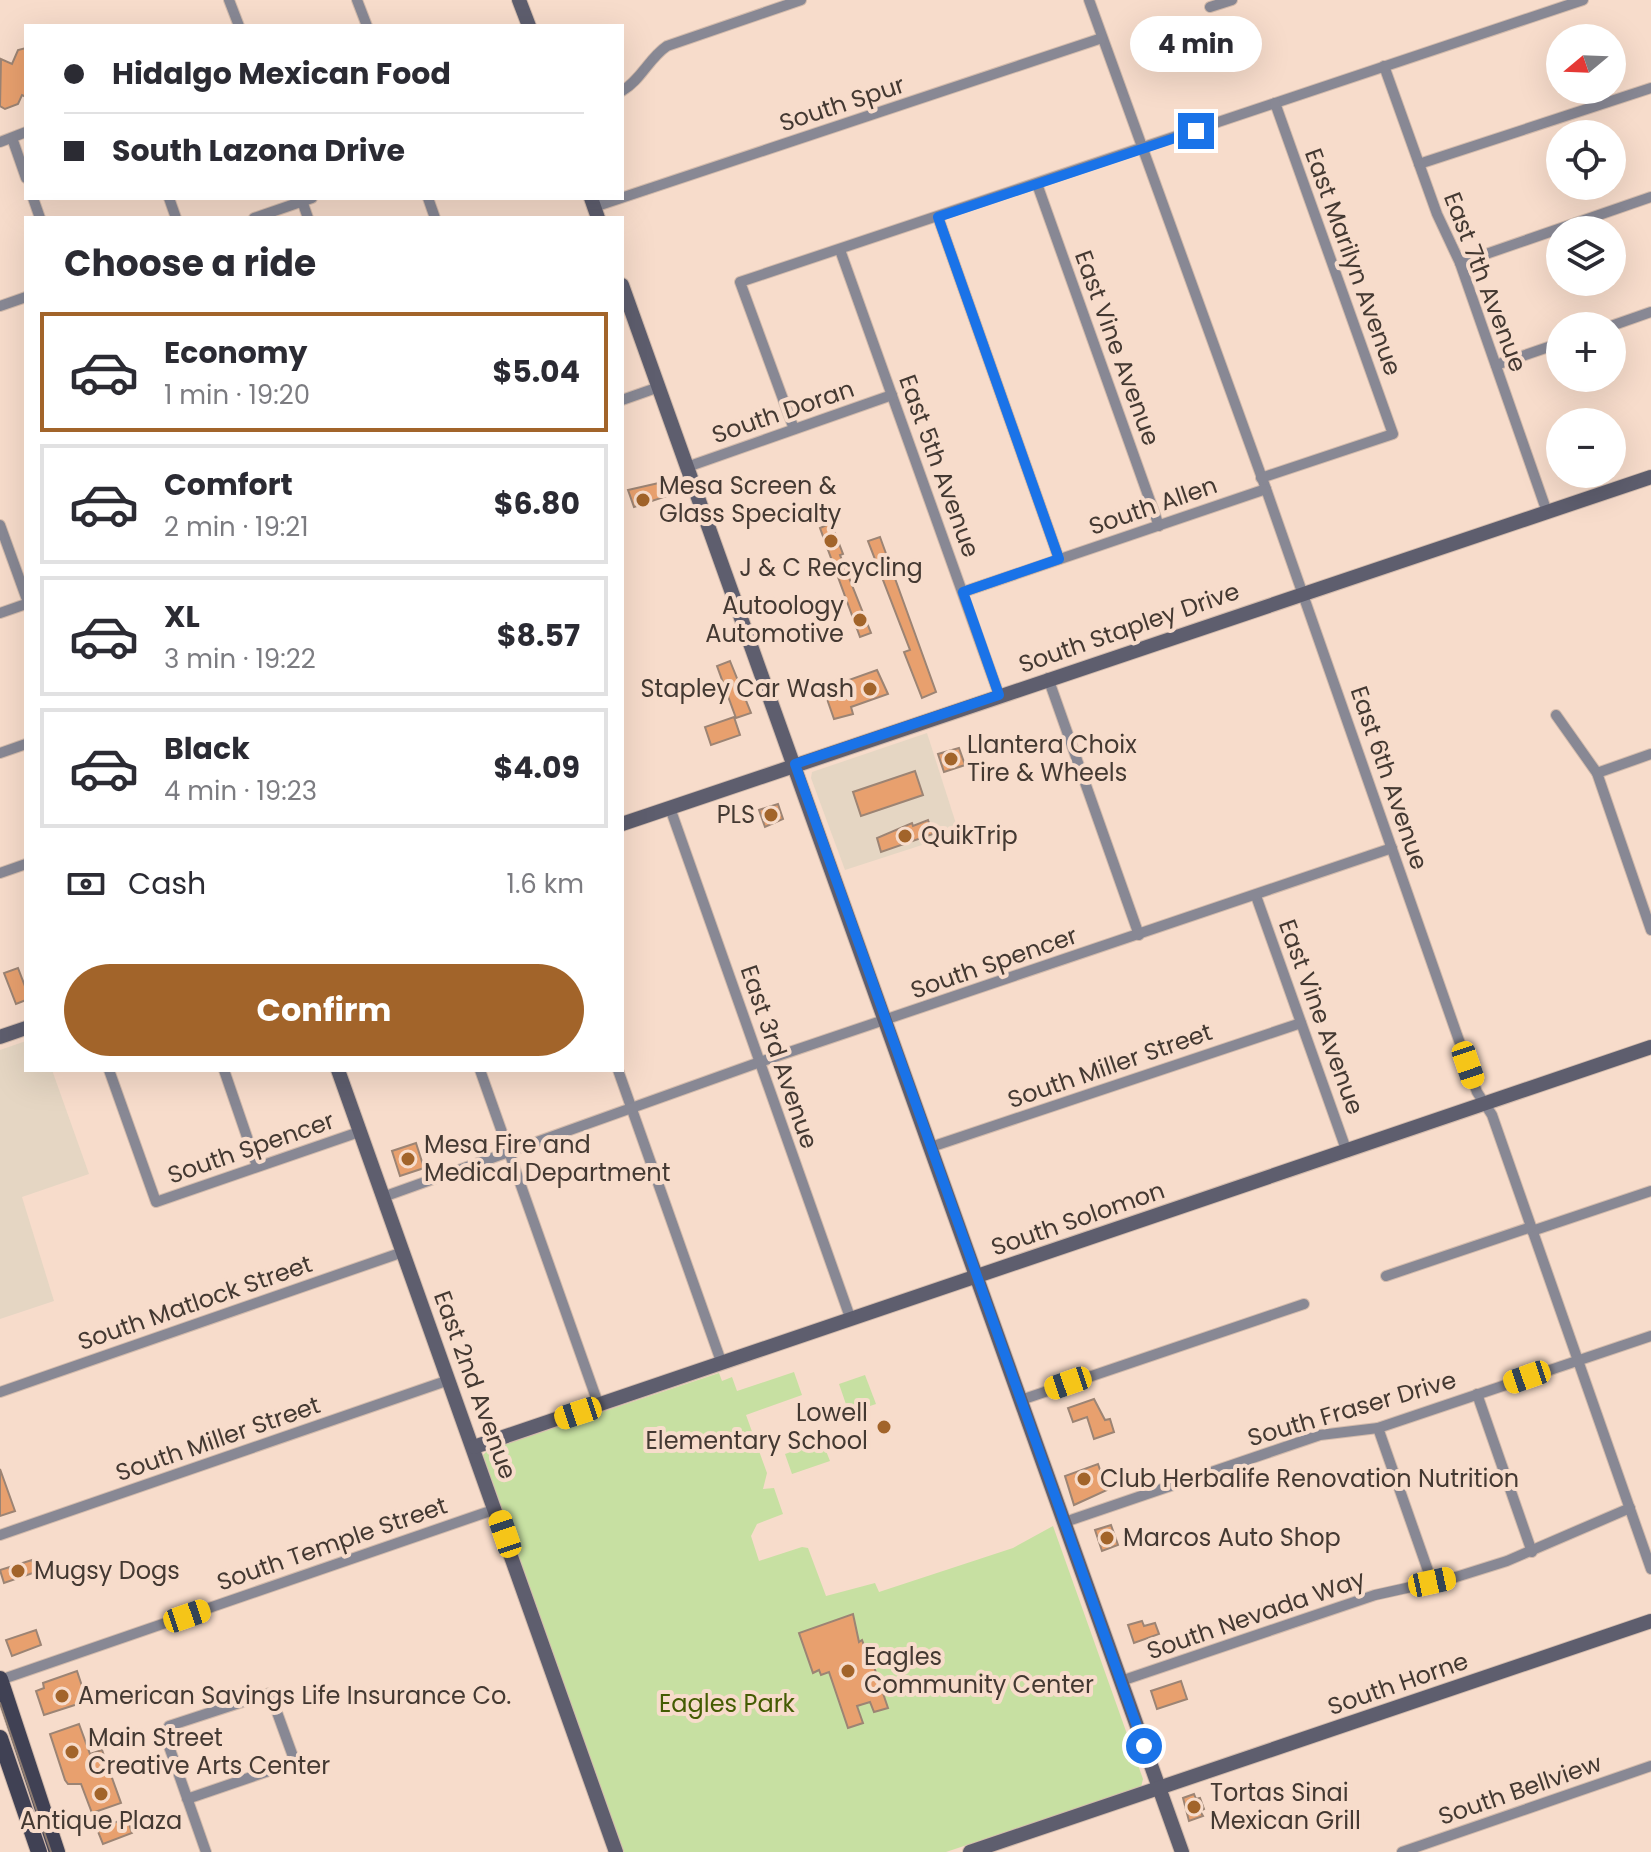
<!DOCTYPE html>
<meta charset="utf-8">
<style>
:root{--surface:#fff;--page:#f7f7f7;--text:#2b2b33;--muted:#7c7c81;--line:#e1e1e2;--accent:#a2642a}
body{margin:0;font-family:Poppins,sans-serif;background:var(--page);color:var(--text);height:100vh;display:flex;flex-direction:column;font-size:30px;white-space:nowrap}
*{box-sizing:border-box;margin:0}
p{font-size:26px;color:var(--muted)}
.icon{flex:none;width:44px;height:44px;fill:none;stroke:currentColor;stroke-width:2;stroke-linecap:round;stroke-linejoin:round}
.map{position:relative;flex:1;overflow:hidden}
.sheet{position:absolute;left:24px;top:216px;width:600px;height:856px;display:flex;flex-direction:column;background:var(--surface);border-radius:0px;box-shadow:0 8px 32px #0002}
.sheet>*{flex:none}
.hud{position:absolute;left:24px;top:24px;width:600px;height:176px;border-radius:0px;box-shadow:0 8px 32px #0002;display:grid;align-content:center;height:176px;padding:0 40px;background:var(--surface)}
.needle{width:52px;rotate:251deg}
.controls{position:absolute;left:1546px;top:24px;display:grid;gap:16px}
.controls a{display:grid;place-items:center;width:80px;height:80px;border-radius:50%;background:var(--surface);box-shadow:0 8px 32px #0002;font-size:40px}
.end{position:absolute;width:36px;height:36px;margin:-18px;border:10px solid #1a73e8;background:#fff;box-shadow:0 0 0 4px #fff}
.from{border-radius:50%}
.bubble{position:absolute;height:56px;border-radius:28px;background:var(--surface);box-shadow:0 8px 32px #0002;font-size:26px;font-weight:700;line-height:56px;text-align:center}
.car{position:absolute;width:24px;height:48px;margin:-24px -12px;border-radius:10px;box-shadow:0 0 6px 2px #0007;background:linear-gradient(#f5c518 24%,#345 0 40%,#f5c518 0 76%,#345 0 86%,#f5c518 0)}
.hud b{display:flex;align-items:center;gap:28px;height:76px;font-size:30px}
.hud b+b{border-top:2px solid var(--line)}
.hud i{width:20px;height:20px;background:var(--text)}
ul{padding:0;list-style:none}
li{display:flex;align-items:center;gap:24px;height:120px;margin:0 16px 12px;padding:0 24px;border:4px solid var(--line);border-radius:0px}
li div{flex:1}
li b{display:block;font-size:30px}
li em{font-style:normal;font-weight:700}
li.on{border-color:var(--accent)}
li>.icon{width:72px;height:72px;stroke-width:1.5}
h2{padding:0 40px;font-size:36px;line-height:96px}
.pay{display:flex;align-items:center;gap:20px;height:88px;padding:0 40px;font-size:30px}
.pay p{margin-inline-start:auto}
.cta{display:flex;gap:16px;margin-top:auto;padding:16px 40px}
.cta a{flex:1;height:92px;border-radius:48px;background:var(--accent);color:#fff;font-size:32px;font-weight:700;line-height:92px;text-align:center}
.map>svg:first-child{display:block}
.commercial{fill:#e5d6c3}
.green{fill:#c7e0a2}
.building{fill:#e8a06e;stroke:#9c8474;stroke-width:2}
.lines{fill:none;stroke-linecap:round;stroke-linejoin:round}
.street-casing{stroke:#d3bbac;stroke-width:12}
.secondary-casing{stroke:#d3bbac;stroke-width:16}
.primary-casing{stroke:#d3bbac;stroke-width:18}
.street{stroke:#888894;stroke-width:10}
.secondary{stroke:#5e5e6e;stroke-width:14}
.primary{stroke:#404154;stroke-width:16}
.tram{stroke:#8c7b70;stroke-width:2}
.route{stroke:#1a73e8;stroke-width:10}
.poi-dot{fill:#a2642a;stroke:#f7dccb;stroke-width:3}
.labels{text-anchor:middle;stroke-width:8;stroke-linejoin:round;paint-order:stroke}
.street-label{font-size:24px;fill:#443932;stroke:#f7dccb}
.poi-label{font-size:24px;fill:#443932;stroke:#f7dccb;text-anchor:start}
.park-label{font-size:24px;fill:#435c02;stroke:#f7dccb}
</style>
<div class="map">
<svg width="1651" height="1852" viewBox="0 0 1651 1852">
<rect width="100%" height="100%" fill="#f7dccb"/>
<g class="commercial">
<polygon points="927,733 959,833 845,870 811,778 812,772"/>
<polygon points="26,1041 26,1070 52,1070 89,1174 22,1197 54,1301 0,1319 0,1050"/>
</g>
<g class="green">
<polygon points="794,1372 802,1395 746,1415 767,1473 763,1489 774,1488 783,1514 757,1524 751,1536 759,1561 802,1547 808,1548 826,1596 875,1583 879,1592 1013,1548 1053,1526 1143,1779 1141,1787 946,1852 623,1852 483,1455 488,1450 719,1373 722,1381 732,1377 737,1391"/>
<polygon points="865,1375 876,1404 849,1413 839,1384"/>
<polygon points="822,1441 830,1461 792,1474 785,1454"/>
</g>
<g class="building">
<polygon points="26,48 26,97 22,95 18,104 5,109 0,106 1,59 12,64 18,50"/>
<polygon points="663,482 669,483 673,494 634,507 628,490"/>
<polygon points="831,523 843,554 840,555 871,633 860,637 820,528"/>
<polygon points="880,537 936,692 922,698 904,652 910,650 868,541"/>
<polygon points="730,661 751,713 736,718 717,666"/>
<polygon points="877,670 888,694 851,707 853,714 834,719 827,699 829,696 849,689 846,681"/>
<polygon points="734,717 740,735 711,745 705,727"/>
<polygon points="959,748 965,765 944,772 938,754"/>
<polygon points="915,771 923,795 861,816 853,792"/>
<polygon points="778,804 783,819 765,827 759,810"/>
<polygon points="928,820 933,834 881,852 877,838 912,823 913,826"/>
<polygon points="18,968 26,989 26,1000 16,1004 4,973"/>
<polygon points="416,1143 424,1168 400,1176 392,1151"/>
<polygon points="1094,1399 1105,1420 1110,1419 1114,1432 1094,1439 1087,1417 1073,1422 1068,1408"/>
<polygon points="1098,1464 1107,1490 1074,1505 1065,1476"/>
<polygon points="0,1469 15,1511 0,1516"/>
<polygon points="1111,1525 1118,1545 1102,1551 1095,1530"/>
<polygon points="32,1560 36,1572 4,1583 0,1570"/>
<polygon points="853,1614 859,1642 862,1640 868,1656 870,1655 888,1708 874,1712 870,1702 857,1706 863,1723 848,1728 829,1672 821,1675 819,1670 813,1673 799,1633"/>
<polygon points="1142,1621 1144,1626 1155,1623 1159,1634 1134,1643 1128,1625"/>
<polygon points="36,1630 41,1645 12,1656 6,1640"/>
<polygon points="77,1671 87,1701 44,1715 36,1691 44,1688 43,1683"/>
<polygon points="1181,1681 1187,1699 1157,1709 1151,1691"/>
<polygon points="79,1724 90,1754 102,1750 121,1803 92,1813 81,1784 68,1784 65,1780 50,1734"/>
<polygon points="1194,1794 1196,1799 1200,1798 1204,1809 1200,1811 1203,1816 1189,1821 1183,1798"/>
<polygon points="127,1818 132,1833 103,1844 97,1829"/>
</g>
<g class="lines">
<defs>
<g id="street">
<polyline points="229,0 239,26"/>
<polyline points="357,0 367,26"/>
<polyline points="1089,0 1266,489 1477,1092 1492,1115 1651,1569"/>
<polyline points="1210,7 1232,0"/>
<polyline points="1384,66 1437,214 1460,263 1547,512"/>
<path d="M622,91C641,80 649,58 667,46L801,0"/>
<polyline points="12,138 26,178"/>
<polyline points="0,142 26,132"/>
<polyline points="1419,164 1651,88"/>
<polyline points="1037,184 1159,526"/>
<polyline points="33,198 40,218"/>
<polyline points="169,198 176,218"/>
<polyline points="301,198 308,218"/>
<polyline points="428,198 435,218"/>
<polyline points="594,207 1102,38"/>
<polyline points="938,217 1059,559"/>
<polyline points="254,218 312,198"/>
<polyline points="840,250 999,695"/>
<polyline points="1460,263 1651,197"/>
<polyline points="0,306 26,297"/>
<polyline points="1611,326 1651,312"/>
<polyline points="1496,365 1560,343"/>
<polyline points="622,400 659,387"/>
<polyline points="794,429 740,282 1583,0"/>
<polyline points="687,467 892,395"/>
<polyline points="1261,478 1393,434 1275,103"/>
<polyline points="0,525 26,597"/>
<polyline points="963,592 1266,489"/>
<polyline points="0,613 26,604"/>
<polyline points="1048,678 1139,935"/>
<polyline points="1556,715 1597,773 1651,930"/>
<polyline points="0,753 26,744"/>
<polyline points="1597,773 1651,754"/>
<polyline points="670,808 851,1320"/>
<polyline points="0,873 26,864"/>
<polyline points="1256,896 1347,1152"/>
<polyline points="109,1070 156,1202 359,1132"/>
<polyline points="224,1070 257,1166"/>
<polyline points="480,1070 599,1406"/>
<polyline points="618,1070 722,1364"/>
<polyline points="931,1147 1301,1023"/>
<polyline points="383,1197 760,1062 1392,848"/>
<polyline points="1532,1231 1651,1191"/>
<polyline points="1386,1276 1531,1227"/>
<polyline points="0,1392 403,1252"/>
<polyline points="1477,1394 1532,1552"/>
<polyline points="1021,1400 1304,1304"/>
<polyline points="1378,1428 1432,1582"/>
<polyline points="1065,1522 1320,1435 1378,1428 1651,1336"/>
<polyline points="0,1535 449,1380"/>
<polyline points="0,1680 496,1509"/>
<polyline points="1121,1681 1375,1595 1456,1577 1507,1561 1630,1508"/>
<path d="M187,1799L295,1762L270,1693L169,1726L165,1735C179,1774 192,1813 206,1852"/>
<polyline points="1402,1852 1651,1766"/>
</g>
<g id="secondary">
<polyline points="519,0 529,26"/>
<polyline points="591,198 598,218"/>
<polyline points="622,285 1182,1852"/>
<polyline points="622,824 1651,477"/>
<polyline points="0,1037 26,1028"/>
<polyline points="338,1070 616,1852"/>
<polyline points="474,1447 1651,1047"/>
<polyline points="970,1852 1651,1621"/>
</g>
<g id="primary">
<polyline points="0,1679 57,1852"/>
<polyline points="0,1738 39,1852"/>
</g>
</defs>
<use href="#street" class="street-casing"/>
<use href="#secondary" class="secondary-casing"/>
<use href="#primary" class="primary-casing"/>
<use href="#street" class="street"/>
<use href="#secondary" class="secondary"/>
<use href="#primary" class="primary"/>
<polyline class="tram" points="0,1703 51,1852"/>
</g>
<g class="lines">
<polyline class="route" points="1144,1746 795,764 999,695 963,592 1059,559 938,217 1196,131"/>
</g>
<g class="poi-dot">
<circle cx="643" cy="500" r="8"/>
<circle cx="831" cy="541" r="8"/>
<circle cx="860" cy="620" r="8"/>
<circle cx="870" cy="689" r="8"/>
<circle cx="951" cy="759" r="8"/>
<circle cx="771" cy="815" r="8"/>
<circle cx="905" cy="836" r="8"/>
<circle cx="408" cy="1159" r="8"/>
<circle cx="884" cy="1427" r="8"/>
<circle cx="1084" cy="1479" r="8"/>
<circle cx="1107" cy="1538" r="8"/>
<circle cx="18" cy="1571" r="8"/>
<circle cx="848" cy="1671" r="8"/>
<circle cx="62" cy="1696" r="8"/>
<circle cx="72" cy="1752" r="8"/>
<circle cx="101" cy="1794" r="8"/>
<circle cx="1194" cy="1807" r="8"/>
</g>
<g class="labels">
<g class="street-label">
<text transform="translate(842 104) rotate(-18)" y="8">South Spur</text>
<text transform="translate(1353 262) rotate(70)" y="8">East Marilyn Avenue</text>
<text transform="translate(1485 282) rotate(69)" y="8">East 7th Avenue</text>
<text transform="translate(1117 348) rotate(70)" y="8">East Vine Avenue</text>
<text transform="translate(783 412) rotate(-19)" y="8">South Doran</text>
<text transform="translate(939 466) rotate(70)" y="8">East 5th Avenue</text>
<text transform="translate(1153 506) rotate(-19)" y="8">South Allen</text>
<text transform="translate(1129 628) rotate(-19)" y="8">South Stapley Drive</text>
<text transform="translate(1389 778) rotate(71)" y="8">East 6th Avenue</text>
<text transform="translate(994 963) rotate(-19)" y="8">South Spencer</text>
<text transform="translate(1321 1017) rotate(70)" y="8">East Vine Avenue</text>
<text transform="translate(779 1057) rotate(71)" y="8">East 3rd Avenue</text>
<text transform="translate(1110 1066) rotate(-19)" y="8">South Miller Street</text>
<text transform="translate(251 1148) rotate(-19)" y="8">South Spencer</text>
<text transform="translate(1078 1219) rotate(-19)" y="8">South Solomon</text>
<text transform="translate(195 1303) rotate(-19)" y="8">South Matlock Street</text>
<text transform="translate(475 1385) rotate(70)" y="8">East 2nd Avenue</text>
<text transform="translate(1352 1409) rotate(-16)" y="8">South Fraser Drive</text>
<text transform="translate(218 1439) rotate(-19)" y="8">South Miller Street</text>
<text transform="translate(332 1544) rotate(-19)" y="8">South Temple Street</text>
<text transform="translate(1256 1615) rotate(-19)" y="8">South Nevada Way</text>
<text transform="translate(1398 1684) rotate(-19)" y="8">South Horne</text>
<text transform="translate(1520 1790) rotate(-19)" y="8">South Bellview</text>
</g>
<g class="poi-label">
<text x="659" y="494">Mesa Screen &amp;<tspan x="659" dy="28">Glass Specialty</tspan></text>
<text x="831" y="576" text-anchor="middle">J &amp; C Recycling</text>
<text x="844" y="614" text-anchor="end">Autoology<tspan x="844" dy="28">Automotive</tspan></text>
<text x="854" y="697" text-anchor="end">Stapley Car Wash</text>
<text x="967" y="753">Llantera Choix<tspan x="967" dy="28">Tire &amp; Wheels</tspan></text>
<text x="755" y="823" text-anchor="end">PLS</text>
<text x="921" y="844">QuikTrip</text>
<text x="424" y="1153">Mesa Fire and<tspan x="424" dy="28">Medical Department</tspan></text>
<text x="868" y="1421" text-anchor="end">Lowell<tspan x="868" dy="28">Elementary School</tspan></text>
<text x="1100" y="1487">Club Herbalife Renovation Nutrition</text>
<text x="1123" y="1546">Marcos Auto Shop</text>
<text x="34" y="1579">Mugsy Dogs</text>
<text x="864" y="1665">Eagles<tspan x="864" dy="28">Community Center</tspan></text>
<text x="78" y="1704">American Savings Life Insurance Co.</text>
<text x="88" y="1746">Main Street<tspan x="88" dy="28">Creative Arts Center</tspan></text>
<text x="1210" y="1801">Tortas Sinai<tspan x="1210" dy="28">Mexican Grill</tspan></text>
<text x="101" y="1829" text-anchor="middle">Antique Plaza</text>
</g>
<g class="park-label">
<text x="727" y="1712">Eagles Park</text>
</g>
</g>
</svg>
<div class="controls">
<a><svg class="needle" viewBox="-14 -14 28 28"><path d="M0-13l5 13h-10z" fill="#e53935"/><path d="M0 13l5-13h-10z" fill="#7c7c81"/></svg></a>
<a><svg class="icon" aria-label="locate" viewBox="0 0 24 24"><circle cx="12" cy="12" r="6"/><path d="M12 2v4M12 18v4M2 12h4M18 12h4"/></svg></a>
<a><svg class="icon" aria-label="layers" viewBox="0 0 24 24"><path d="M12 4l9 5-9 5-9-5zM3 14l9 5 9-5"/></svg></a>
<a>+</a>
<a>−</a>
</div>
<i class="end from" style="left:1144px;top:1746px"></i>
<i class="end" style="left:1196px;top:131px"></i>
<div class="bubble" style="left:1130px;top:16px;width:132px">4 min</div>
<i class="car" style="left:1468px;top:1065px;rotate:161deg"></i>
<i class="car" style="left:1527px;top:1377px;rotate:251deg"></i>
<i class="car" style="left:1068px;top:1383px;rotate:251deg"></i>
<i class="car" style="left:578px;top:1413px;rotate:252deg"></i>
<i class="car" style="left:505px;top:1534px;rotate:341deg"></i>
<i class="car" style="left:1432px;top:1582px;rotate:78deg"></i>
<i class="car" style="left:187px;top:1616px;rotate:71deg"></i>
<div class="hud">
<b><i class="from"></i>Hidalgo Mexican Food</b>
<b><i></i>South Lazona Drive</b>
</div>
<section class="sheet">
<h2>Choose a ride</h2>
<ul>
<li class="on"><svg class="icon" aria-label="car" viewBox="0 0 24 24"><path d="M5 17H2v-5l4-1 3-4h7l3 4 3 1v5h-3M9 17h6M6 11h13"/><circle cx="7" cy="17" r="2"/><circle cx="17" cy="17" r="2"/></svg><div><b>Economy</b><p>1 min · 19:20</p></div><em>$5.04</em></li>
<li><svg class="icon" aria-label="car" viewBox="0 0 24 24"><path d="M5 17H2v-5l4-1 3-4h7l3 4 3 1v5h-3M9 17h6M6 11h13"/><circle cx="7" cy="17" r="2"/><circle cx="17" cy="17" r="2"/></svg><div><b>Comfort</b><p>2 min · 19:21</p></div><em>$6.80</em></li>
<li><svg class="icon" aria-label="car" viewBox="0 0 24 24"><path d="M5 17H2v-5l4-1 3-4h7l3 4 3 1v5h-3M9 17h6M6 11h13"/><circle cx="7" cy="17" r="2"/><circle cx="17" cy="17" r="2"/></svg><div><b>XL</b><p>3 min · 19:22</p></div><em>$8.57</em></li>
<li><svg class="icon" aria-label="car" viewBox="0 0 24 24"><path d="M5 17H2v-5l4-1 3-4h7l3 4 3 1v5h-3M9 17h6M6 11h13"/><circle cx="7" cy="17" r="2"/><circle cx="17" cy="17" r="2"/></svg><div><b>Black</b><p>4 min · 19:23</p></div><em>$4.09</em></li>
</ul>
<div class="pay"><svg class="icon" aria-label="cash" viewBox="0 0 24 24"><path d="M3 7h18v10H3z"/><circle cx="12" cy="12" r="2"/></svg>Cash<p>1.6 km</p></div>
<div class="cta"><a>Confirm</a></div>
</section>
</div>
